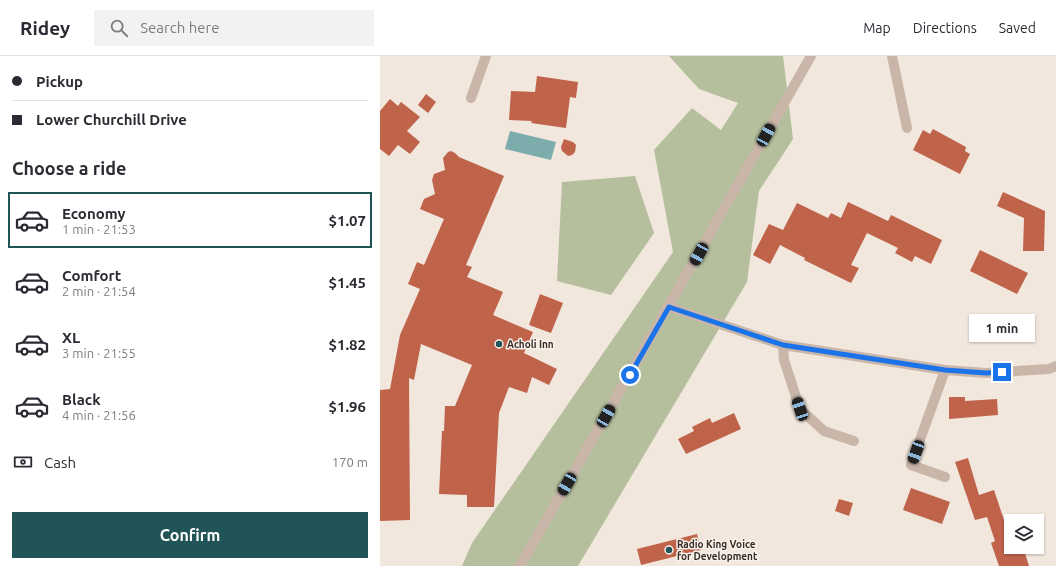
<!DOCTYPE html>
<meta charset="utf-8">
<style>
:root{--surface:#fff;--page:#f2f2f3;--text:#2b2b33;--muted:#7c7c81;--line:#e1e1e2;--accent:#205456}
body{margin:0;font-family:Ubuntu,sans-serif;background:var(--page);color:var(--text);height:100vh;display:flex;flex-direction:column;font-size:15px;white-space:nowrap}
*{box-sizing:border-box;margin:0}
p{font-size:13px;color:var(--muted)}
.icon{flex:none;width:22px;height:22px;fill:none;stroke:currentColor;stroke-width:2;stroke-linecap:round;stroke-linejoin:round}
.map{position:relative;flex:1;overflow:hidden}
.drawer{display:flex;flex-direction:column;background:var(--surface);width:380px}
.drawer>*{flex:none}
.guide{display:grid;align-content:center;height:88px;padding:0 12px;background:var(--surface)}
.controls{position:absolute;left:624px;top:458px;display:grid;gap:8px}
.controls a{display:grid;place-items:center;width:40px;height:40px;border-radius:0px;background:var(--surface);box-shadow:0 1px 3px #0004;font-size:20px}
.end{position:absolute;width:18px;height:18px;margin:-9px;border:5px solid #1a73e8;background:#fff;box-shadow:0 0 0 2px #fff}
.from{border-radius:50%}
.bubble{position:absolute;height:28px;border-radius:0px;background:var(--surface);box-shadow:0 1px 3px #0004;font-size:13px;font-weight:600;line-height:28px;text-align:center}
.car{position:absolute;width:12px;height:24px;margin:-12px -6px;border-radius:5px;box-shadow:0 0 3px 1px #0007;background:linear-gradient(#222 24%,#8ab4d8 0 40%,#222 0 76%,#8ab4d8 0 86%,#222 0)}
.guide b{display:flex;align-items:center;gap:14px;height:38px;font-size:15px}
.guide b+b{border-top:1px solid var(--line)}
.guide i{width:10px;height:10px;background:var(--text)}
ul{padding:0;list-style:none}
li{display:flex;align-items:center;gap:12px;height:56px;margin:0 8px 6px;padding:0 4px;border:2px solid transparent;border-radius:0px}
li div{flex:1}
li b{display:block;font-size:15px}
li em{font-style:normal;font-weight:600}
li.on{border-color:var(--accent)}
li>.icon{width:36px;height:36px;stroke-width:1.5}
h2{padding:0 12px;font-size:18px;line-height:48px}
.pay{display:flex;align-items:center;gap:10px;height:44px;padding:0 12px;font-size:15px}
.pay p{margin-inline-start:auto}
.cta{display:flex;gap:8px;margin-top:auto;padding:8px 12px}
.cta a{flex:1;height:46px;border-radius:0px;background:var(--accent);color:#fff;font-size:16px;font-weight:600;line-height:46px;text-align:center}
header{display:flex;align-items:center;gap:24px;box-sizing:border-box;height:56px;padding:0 20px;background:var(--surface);border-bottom:1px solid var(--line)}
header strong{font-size:19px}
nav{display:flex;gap:22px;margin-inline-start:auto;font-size:14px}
.search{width:280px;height:36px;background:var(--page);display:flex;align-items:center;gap:10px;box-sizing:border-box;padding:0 14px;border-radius:0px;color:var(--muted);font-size:15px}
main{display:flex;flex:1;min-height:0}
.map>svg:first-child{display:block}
.green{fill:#b5bf9d}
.water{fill:#7dacad}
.building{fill:#c0634b}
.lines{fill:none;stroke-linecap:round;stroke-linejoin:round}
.minor{stroke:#c9b6a9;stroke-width:10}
.route{stroke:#1a73e8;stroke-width:5}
.poi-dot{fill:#205456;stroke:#f9f1e9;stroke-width:1.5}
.labels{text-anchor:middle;stroke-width:3;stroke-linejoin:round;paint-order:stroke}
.poi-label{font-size:10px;font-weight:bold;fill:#362c29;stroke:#f9f1e9;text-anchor:start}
</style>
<header>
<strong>Ridey</strong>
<div class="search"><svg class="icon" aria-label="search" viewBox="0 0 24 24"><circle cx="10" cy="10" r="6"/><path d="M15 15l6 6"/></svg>Search here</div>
<nav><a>Map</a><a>Directions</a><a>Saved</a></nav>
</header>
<main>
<section class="drawer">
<div class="guide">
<b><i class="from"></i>Pickup</b>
<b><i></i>Lower Churchill Drive</b>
</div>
<h2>Choose a ride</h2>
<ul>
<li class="on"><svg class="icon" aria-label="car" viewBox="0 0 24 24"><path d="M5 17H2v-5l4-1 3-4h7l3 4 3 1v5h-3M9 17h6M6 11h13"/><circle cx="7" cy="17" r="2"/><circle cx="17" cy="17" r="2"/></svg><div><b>Economy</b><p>1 min · 21:53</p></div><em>$1.07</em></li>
<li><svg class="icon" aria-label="car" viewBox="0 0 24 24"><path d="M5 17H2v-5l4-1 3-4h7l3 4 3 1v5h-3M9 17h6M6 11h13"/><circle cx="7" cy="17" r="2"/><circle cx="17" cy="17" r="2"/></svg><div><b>Comfort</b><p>2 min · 21:54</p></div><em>$1.45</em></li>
<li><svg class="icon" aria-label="car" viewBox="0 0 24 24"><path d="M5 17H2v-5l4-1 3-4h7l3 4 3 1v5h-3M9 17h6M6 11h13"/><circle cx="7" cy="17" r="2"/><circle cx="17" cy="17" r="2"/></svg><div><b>XL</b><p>3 min · 21:55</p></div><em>$1.82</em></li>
<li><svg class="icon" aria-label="car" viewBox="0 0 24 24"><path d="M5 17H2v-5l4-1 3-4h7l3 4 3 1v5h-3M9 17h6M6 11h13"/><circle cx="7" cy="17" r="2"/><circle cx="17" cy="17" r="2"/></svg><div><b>Black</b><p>4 min · 21:56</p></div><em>$1.96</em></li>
</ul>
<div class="pay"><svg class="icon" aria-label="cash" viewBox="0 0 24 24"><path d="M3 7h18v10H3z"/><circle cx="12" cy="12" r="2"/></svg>Cash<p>170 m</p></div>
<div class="cta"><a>Confirm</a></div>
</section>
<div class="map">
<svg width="676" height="510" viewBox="0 0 676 510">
<rect width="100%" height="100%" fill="#f1e7dd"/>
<g class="green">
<polygon points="289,0 403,0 413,83 379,135 367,226 198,510 82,510 92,487 293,196 274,94 312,52 341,74 358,47 319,33"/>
<polygon points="255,120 274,177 231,239 177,225 182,126"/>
</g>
<polygon class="water" points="130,75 176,86 171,104 125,93"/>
<g class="building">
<polygon points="157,20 198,26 196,42 190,41 186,72 151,67 152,65 129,64 131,35 155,36"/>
<polygon points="46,38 56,46 48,57 38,49"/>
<polygon points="10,43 18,50 21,46 40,61 27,75 40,86 30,98 18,89 9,100 0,93 0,55"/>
<polygon points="553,73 586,91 585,95 590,98 580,118 533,94 543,74 550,78"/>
<polygon points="184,83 193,86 196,89 195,96 192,99 188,100 182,95 181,91"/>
<polygon points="71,95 75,97 79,101 124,120 86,209 92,211 87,221 123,236 113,259 153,276 144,297 177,313 169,329 152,321 147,337 129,331 119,357 114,451 87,451 87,439 59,438 62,375 64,375 65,350 75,350 92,309 41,288 34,324 29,322 30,464 0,465 0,334 10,333 20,279 40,233 28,228 37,206 44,209 64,163 40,153 44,143 55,138 52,124 54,118 65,114 63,102 68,96"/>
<polygon points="623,136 665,155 664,195 643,195 644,162 617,150"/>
<polygon points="468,146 508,165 511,159 562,184 551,208 535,200 532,206 515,197 518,192 487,177 471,209 479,212 471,227 424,204 425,202 400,189 390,208 373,199 389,168 403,174 417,147 448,162 451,157 461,162"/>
<polygon points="600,194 648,217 637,238 590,215"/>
<polygon points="160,238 183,247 171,277 149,269"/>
<polygon points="569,341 585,341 585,345 617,343 618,359 569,363"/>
<polygon points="354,357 361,373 306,398 298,383 314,375 312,371 330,362 332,367"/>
<polygon points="588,402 599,439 614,434 624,464 631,462 631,491 643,491 649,510 619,510 611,487 615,485 607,461 595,464 575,406"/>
<polygon points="531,432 570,446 562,468 523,454"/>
<polygon points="459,443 473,447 469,460 455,455"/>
<polygon points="317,478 321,494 261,509 257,493"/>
</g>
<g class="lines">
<g class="minor">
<polyline points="512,0 527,72"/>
<polyline points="91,42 106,0"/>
<polyline points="289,251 403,289 565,314 606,317 669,313 676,310"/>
<polyline points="403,289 404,304 420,353 444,375 474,385"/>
<polyline points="565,421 531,409 565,314"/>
<polyline points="140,510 431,0"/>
</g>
</g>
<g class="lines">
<polyline class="route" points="250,319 289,251 403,289 565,314 606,317 622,316"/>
</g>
<g class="poi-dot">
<circle cx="119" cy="288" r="4"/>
<circle cx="289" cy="494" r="4"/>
</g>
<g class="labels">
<g class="poi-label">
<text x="127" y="292">Acholi Inn</text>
<text x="297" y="492">Radio King Voice<tspan x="297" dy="12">for Development</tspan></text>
</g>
</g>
</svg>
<div class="controls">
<a><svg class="icon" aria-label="layers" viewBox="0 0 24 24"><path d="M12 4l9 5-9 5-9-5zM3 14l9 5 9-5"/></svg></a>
</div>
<i class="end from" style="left:250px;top:319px"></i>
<i class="end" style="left:622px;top:316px"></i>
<div class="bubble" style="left:589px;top:258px;width:66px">1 min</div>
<i class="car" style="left:386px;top:79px;rotate:29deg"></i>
<i class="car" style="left:319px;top:198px;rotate:209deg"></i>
<i class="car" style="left:420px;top:353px;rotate:342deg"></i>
<i class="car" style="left:226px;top:360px;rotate:30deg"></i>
<i class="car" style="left:536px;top:396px;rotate:200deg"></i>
<i class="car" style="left:187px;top:428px;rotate:210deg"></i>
</div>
</main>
